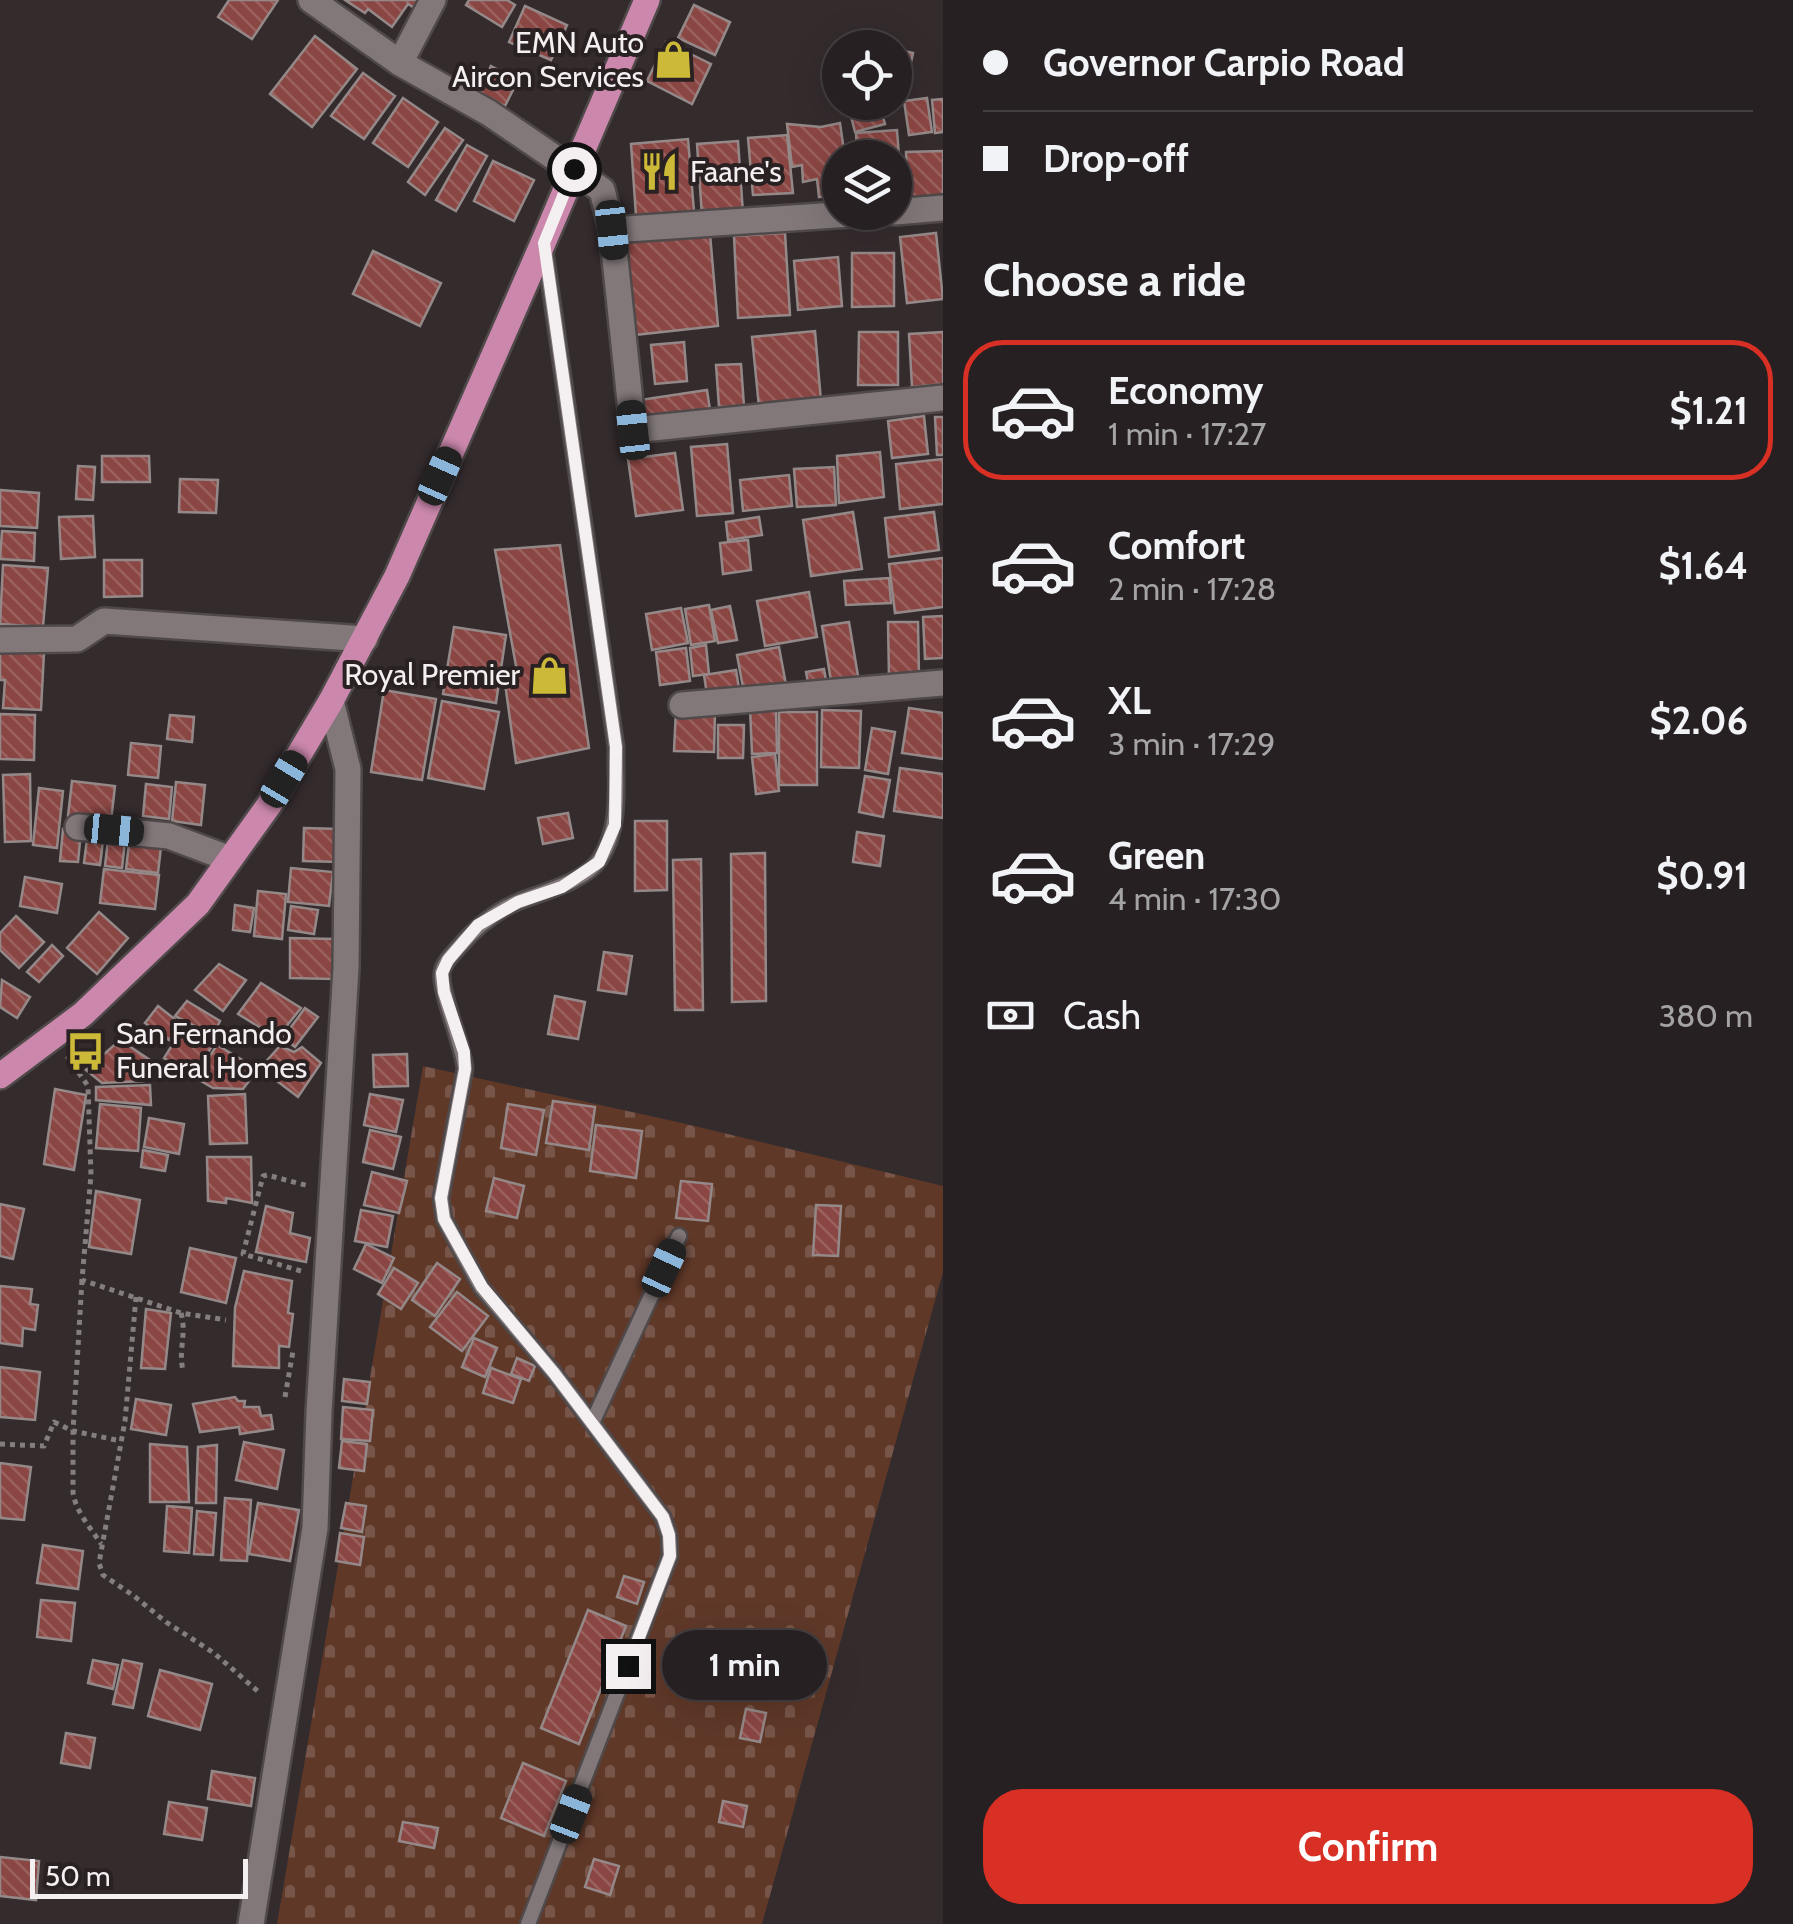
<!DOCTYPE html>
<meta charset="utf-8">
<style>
:root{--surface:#272022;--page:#332d2f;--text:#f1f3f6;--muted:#a4a3a5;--line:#433e40;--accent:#d93025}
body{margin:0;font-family:Cabin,sans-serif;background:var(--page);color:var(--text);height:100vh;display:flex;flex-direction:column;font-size:38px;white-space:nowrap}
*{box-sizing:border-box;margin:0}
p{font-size:32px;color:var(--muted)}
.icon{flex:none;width:55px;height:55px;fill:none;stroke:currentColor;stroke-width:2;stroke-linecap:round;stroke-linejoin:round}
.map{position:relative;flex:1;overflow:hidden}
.details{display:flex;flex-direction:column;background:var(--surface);width:850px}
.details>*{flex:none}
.guide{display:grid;align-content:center;height:220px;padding:0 40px;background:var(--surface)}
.controls{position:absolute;left:822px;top:30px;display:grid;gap:20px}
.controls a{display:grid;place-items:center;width:90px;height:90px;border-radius:50%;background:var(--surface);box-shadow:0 10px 40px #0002,0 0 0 2px var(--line);font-size:50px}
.scale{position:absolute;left:30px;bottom:25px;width:218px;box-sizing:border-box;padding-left:10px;border:5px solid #f4eff0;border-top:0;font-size:28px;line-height:35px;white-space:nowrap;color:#f4eff0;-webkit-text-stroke:8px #2a2123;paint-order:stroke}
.end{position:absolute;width:45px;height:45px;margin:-22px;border:12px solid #f4eff0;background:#111;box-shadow:0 0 0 5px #111}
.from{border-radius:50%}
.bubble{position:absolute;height:70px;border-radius:35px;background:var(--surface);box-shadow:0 10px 40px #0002,0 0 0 2px var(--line);font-size:32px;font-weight:700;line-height:70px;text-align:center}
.car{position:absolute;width:30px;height:60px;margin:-30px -15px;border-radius:12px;box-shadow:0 0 8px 2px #0007;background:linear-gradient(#222 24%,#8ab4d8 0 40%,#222 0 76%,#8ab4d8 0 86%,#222 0)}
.guide b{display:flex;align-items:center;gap:35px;height:95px;font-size:38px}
.guide b+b{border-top:2px solid var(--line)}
.guide i{width:25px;height:25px;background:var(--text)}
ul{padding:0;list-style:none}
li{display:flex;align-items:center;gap:30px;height:140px;margin:0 20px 15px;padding:0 20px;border:5px solid transparent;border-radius:40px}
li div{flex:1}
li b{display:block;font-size:38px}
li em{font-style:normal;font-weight:700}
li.active{border-color:var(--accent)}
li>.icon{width:90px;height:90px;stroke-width:1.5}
h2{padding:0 40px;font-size:45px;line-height:120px}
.pay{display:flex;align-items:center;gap:25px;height:110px;padding:0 40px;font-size:38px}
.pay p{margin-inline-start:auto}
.primary-button{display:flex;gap:20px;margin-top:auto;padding:20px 40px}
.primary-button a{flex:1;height:115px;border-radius:40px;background:var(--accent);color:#fff;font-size:40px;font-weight:700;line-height:115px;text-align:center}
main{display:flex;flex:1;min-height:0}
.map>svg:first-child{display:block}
.cemetery{fill:url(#cemetery-stones)}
.building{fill:url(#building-back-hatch);stroke:#948988;stroke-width:2.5}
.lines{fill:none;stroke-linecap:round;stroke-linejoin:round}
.service-casing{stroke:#4f494a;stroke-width:19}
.minor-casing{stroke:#4f494a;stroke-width:30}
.primary-casing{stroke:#4f494a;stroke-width:30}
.path{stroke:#857e7f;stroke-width:5;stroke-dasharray:5 5;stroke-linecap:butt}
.service{stroke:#82787a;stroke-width:14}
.minor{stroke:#82787a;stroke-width:25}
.primary{stroke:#cb88ac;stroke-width:25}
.route{stroke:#f4eff0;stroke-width:12}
.labels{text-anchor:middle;stroke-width:8;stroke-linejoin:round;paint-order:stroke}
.poi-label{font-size:30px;fill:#f4eff0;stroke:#2a2123;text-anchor:end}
</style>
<main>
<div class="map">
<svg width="943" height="1924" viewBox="0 0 943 1924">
<defs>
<pattern id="cemetery-stones" width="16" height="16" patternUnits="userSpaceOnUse" patternTransform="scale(2.5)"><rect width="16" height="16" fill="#5f3828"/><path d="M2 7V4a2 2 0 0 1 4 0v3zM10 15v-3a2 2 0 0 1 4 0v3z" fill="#775548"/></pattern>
<pattern id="building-back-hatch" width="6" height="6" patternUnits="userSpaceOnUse" patternTransform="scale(2.5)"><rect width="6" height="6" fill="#8a4643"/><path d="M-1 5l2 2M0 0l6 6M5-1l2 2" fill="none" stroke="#9b615e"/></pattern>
</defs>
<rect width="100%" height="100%" fill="#342b2d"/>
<polygon class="cemetery" points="423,1066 682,1123 943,1186 943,1272 762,1924 277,1924"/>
<g class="building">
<polygon points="229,0 278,0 252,39 218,17"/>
<polygon points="345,0 422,0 416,9 408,4 392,27 368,9 365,13"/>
<polygon points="469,0 507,0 515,5 502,27 466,5"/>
<polygon points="694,5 730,22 715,55 678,38"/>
<polygon points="525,6 567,25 551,60 509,42"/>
<polygon points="315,36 357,69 312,127 270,94"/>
<polygon points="666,42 711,64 692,104 647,81"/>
<polygon points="895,49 913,53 906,85 895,83"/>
<polygon points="491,66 518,80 505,106 478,92"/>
<polygon points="363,73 395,96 364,139 331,116"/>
<polygon points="403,98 438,122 408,167 373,143"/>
<polygon points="927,98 932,132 909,135 904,101"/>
<polygon points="943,99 943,132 935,133 932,100"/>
<polygon points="869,102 879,102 885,124 855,132 849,108"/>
<polygon points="840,123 845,158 840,158 840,194 819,197 817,179 803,182 802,165 792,167 787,124 821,127"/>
<polygon points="445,128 463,140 425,195 408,182"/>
<polygon points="897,130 902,196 895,197 895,158 857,158 856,133"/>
<polygon points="787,135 793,193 753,195 748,138"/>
<polygon points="688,139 694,211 636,216 631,144"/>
<polygon points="738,141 743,213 702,216 697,144"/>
<polygon points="467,145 487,156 456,211 436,200"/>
<polygon points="943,151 943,197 907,198 906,152"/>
<polygon points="493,161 534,180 514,221 474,201"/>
<polygon points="785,233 790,315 738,318 734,236"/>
<polygon points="936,233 943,299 907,303 900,237"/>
<polygon points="710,234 718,326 634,335 625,242"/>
<polygon points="373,251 441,283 420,326 353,294"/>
<polygon points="852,253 894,253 894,306 852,307"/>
<polygon points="838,257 842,306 798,310 794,261"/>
<polygon points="815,331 821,401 759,407 752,337"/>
<polygon points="859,332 898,332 898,385 858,385"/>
<polygon points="943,332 943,384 912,387 909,334"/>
<polygon points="684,342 687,381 655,384 651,345"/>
<polygon points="741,364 744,406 719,407 716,365"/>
<polygon points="707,390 711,417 644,427 640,400"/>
<polygon points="924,416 928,454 892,458 888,421"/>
<polygon points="935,417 943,417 943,455 937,455"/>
<polygon points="727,444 733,513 697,516 691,447"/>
<polygon points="880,452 884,497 839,503 837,456"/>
<polygon points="675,453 683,510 636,516 628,459"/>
<polygon points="102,456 149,456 150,482 102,482"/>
<polygon points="943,459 943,504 900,509 896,464"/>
<polygon points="78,466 95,467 93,500 76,499"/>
<polygon points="834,467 836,505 797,507 794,469"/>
<polygon points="789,475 792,506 743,511 740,480"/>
<polygon points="180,479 218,480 216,513 179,512"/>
<polygon points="0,490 39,493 37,528 0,526"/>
<polygon points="853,512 862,569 811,576 803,520"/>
<polygon points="934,512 939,550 889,557 885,518"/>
<polygon points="93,516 95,557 61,559 59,517"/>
<polygon points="759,517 762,535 728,540 726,522"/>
<polygon points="2,531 35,533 34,561 0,559"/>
<polygon points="748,540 751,570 723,574 720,543"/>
<polygon points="560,545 589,748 516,763 504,676 518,677 495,550"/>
<polygon points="943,558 943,607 895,613 889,564"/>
<polygon points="104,560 142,560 142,596 104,597"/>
<polygon points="3,565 48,568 43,627 0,624"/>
<polygon points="889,578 891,603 846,605 844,581"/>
<polygon points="809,592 817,637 765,646 757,601"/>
<polygon points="709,605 715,641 691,645 685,609"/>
<polygon points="730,606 737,640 718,643 711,610"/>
<polygon points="681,608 688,643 652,650 646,614"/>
<polygon points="943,616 943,658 925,659 923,617"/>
<polygon points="849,622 859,682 832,687 822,626"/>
<polygon points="888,622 918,622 919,676 889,677"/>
<polygon points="454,627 506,635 496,703 443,694"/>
<polygon points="706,645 709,674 693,676 690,648"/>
<polygon points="779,647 787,690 745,698 737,655"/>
<polygon points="686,648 690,681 660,685 656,652"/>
<polygon points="0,650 44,653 41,710 3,708 5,680 0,680"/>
<polygon points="824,669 827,686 809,688 806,672"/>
<polygon points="736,670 740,695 708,701 704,675"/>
<polygon points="384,690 436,699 422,780 371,772"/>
<polygon points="442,701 499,712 484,789 428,778"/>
<polygon points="750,708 776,708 777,753 752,754"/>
<polygon points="909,708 943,713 943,759 902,753"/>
<polygon points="676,709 715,711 714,752 674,751"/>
<polygon points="822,710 861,711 859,768 821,767"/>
<rect x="779" y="712" width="38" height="73"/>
<polygon points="0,714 35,715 34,760 0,759"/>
<polygon points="170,715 194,717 192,742 167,739"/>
<polygon points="718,725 744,725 743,758 718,758"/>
<polygon points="872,728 895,732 888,774 865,770"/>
<polygon points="131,743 161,746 158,778 128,775"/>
<polygon points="775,754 779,791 756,794 752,757"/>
<polygon points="900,768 943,774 943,818 894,811"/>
<polygon points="30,774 31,841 5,842 3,775"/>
<polygon points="865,776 890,780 883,817 859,812"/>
<polygon points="72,781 115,786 111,821 68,816"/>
<polygon points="176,782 205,785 201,825 172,821"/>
<polygon points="146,784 172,787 169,819 143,816"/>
<polygon points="39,788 63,791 57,848 33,845"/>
<polygon points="568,813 573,838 543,844 538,818"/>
<polygon points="635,821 667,821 667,890 635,891"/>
<polygon points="304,828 340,829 339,862 303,861"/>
<polygon points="63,829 81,831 78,862 60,861"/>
<polygon points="88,831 104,833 100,865 84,863"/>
<polygon points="109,831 126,833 122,868 105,866"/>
<polygon points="857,832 884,836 880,866 853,862"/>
<polygon points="130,835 162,838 158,873 126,869"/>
<polygon points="765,853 766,1001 732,1002 731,854"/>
<polygon points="701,859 703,1010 675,1010 673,860"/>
<polygon points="291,868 333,872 329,906 288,902"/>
<polygon points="104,869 159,875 155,909 100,903"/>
<polygon points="25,877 62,884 57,913 20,906"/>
<polygon points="258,891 286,894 282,939 254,936"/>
<polygon points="235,905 254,908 250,932 233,930"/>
<polygon points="291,906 318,910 314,934 288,930"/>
<polygon points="99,912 128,938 97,974 67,948"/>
<polygon points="16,916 44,942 19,968 0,950 0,933"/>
<polygon points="290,938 335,939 334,979 290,978"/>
<polygon points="52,945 63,956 39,982 27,972"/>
<polygon points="604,952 632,956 626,994 598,990"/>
<polygon points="219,964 246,980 223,1011 195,990"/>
<polygon points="2,980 30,997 17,1018 0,1007"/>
<polygon points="261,983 301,1008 277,1038 238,1014"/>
<polygon points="555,996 585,1002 578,1039 548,1034"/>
<polygon points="187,1001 220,1021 213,1035 175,1016"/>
<polygon points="158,1006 181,1024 169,1040 145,1023"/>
<polygon points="305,1008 318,1017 295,1047 283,1038"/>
<polygon points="185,1025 214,1043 193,1076 164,1058"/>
<polygon points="120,1040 153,1062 144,1081 102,1083 86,1070"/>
<polygon points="217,1045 258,1069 243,1089 213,1088 196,1078"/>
<polygon points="280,1046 294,1052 302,1047 321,1063 298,1097 260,1068"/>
<polygon points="407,1054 408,1086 374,1087 373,1055"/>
<polygon points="150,1085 151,1105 96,1100 96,1087"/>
<polygon points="55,1089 86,1095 74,1170 44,1164"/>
<polygon points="245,1094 247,1143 210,1144 208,1096"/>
<polygon points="370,1094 403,1100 396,1132 364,1125"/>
<polygon points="553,1101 595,1107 589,1150 546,1143"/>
<polygon points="100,1104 141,1108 138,1151 96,1148"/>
<polygon points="508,1104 544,1110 536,1155 501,1148"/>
<polygon points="149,1118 184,1124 179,1154 144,1147"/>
<polygon points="596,1125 642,1131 636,1178 590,1171"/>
<polygon points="370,1130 401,1137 393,1169 363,1162"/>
<polygon points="143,1150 168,1155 165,1171 141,1167"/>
<polygon points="207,1157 251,1157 252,1203 226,1198 226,1203 208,1201"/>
<polygon points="372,1172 407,1181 399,1213 364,1205"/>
<polygon points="494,1178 524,1186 517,1218 486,1211"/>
<polygon points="681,1181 712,1184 708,1221 676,1218"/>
<polygon points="96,1191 140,1200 131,1254 89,1247"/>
<polygon points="0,1204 24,1209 13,1259 0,1256"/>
<polygon points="816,1205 841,1206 838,1256 813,1255"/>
<polygon points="266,1206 293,1213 290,1233 310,1238 306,1262 256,1252"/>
<polygon points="361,1210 393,1216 387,1247 355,1241"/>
<polygon points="366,1244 394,1258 382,1283 354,1269"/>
<polygon points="190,1248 236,1258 226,1303 181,1292"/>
<polygon points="437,1263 460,1279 435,1316 412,1300"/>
<polygon points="394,1268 418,1283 401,1309 378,1294"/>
<polygon points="244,1271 292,1281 288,1313 293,1314 289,1347 279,1346 279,1368 233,1366 235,1308"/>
<polygon points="0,1286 32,1289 30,1304 38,1305 35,1330 23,1328 22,1346 0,1343"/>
<polygon points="457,1292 488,1316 462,1351 430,1327"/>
<polygon points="146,1309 171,1313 165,1369 141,1368"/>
<polygon points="474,1338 497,1348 485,1377 462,1367"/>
<polygon points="517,1358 535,1366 529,1381 511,1374"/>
<polygon points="0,1367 40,1372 35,1420 0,1417"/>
<polygon points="491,1368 521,1379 513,1403 483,1393"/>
<polygon points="344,1379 370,1382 367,1404 342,1401"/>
<polygon points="235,1397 238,1401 245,1401 244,1407 259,1407 261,1416 271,1415 273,1429 240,1434 239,1427 200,1432 193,1404"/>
<polygon points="136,1399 171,1405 166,1435 131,1429"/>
<polygon points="343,1407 373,1410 370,1441 341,1439"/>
<polygon points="342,1441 367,1444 364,1471 339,1468"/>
<polygon points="244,1442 284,1450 277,1489 236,1480"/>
<polygon points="150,1444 187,1447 189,1502 150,1502"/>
<polygon points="217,1445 216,1503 196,1503 198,1447"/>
<polygon points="0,1463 31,1467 24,1520 0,1518"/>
<polygon points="225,1498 251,1500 247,1561 221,1560"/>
<polygon points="258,1503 299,1510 290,1561 249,1554"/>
<polygon points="346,1503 366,1506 362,1532 341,1528"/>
<polygon points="167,1506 192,1508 189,1553 164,1551"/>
<polygon points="197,1511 216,1513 213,1555 194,1554"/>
<polygon points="340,1533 364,1537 360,1565 336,1561"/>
<polygon points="43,1545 83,1551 78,1589 37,1583"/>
<polygon points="624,1576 644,1582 637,1604 617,1597"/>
<polygon points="41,1600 75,1603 71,1641 37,1637"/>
<polygon points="588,1610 626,1626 579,1744 541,1728"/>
<polygon points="758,1656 769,1659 765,1679 753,1677"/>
<polygon points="93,1660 118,1665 113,1689 88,1683"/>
<polygon points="123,1660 142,1664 133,1708 113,1704"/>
<polygon points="160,1670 212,1684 200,1730 148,1716"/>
<polygon points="746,1709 766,1713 760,1742 740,1738"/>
<polygon points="66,1733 95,1738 90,1768 61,1763"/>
<polygon points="523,1763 566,1781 544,1836 501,1818"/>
<polygon points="212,1771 255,1778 251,1806 208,1799"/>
<polygon points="723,1801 747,1806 743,1827 719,1822"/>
<polygon points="169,1802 207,1808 202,1840 164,1834"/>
<polygon points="403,1822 438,1828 434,1848 399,1841"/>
<polygon points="0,1857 39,1861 36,1900 0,1896"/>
<polygon points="594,1859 619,1866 610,1895 585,1887"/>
</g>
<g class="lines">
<defs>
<g id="service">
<polyline points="592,1423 679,1236"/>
<path d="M528,1924L670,1556L669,1535L663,1517L554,1373L481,1287L444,1219L441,1198L465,1069C463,1044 439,991 442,972C444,962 453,954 459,947C476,927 495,911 520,901C543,892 586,881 600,859C622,826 615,784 616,747L545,251"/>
</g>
<g id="minor">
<polyline points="311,0 400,63"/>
<polyline points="433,0 400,63 489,113 602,190 612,230 633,430 943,398"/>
<polyline points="895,212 943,208"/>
<polyline points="612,230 880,212"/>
<polyline points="0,640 77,639 104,621 365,639"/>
<polyline points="682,705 943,683"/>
<polyline points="78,827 169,836 230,859"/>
<polyline points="251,1924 315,1528 319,1412 346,968 348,769 331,701"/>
</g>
<polyline id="primary" points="0,1076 83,1014 198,904 269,805 331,701 397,576 543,243 647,0"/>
</defs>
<use href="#service" class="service-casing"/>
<use href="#minor" class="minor-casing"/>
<use href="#primary" class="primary-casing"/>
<g class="path">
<polyline points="67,1056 88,1086 91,1175 82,1280 181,1313 226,1320"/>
<polyline points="301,1271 243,1254 263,1176 267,1175 309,1186"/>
<path d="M82,1280L73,1431V1492C75,1511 91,1528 101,1544"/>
<polyline points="136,1297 125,1421 99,1563 103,1575 134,1596 166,1622 214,1653 261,1694"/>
<path d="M181,1313C187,1333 178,1351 183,1370"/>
<polyline points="285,1397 293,1351"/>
<polyline points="0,1444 44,1446 54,1422 73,1431 121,1441"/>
</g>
<use href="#service" class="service"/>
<use href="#minor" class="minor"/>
<use href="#primary" class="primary"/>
</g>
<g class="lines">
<polyline class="route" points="574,169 544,243 616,747 615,825 599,862 562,887 518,902 478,925 448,960 442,973 444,992 464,1052 465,1069 441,1198 444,1219 482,1287 554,1373 663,1517 669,1535 670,1556 628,1666"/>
</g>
<defs>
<symbol id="shop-bare" viewBox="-9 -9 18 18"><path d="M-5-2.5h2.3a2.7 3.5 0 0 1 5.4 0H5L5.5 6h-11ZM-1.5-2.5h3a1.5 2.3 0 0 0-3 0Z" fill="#cdb938" stroke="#2a2123" stroke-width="2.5" paint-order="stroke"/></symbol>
<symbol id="restaurant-bare" viewBox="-9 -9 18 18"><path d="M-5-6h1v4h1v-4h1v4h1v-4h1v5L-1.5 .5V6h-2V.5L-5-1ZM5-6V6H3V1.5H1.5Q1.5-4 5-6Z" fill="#cdb938" stroke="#2a2123" stroke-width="2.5" paint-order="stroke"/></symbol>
<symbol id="bus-bare" viewBox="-9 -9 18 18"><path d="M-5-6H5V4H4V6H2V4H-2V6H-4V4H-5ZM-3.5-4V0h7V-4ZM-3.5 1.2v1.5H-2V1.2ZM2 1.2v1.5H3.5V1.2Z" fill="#cdb938" stroke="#2a2123" stroke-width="2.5" paint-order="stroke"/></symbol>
</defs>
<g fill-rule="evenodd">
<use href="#shop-bare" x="646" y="32" width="55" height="55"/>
<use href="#restaurant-bare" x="632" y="144" width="55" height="55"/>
<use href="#shop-bare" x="522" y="648" width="55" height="55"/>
<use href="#bus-bare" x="58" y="1024" width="55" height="55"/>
</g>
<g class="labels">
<g class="poi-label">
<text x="644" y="53">EMN Auto<tspan x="644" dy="34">Aircon Services</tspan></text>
<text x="690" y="182" text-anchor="start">Faane's</text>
<text x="520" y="685">Royal Premier</text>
<text x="116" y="1044" text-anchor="start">San Fernando<tspan x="116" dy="34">Funeral Homes</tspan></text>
</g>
</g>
</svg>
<div class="controls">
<a><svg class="icon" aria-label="locate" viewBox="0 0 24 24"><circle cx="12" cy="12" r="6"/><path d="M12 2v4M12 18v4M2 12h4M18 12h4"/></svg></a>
<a><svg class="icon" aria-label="layers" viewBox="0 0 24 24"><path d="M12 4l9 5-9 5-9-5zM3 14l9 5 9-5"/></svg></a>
</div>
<div class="scale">50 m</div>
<i class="end from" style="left:574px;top:169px"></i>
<i class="end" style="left:628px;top:1666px"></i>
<div class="bubble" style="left:662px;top:1630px;width:165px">1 min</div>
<i class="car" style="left:612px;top:230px;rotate:174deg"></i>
<i class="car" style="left:633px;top:430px;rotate:354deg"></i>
<i class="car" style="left:440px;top:476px;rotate:24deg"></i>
<i class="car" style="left:284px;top:779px;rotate:31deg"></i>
<i class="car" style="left:114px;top:830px;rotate:95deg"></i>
<i class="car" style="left:664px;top:1268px;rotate:25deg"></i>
<i class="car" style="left:571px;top:1814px;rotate:21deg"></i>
</div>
<section class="details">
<div class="guide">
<b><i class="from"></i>Governor Carpio Road</b>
<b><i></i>Drop-off</b>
</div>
<h2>Choose a ride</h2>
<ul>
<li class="active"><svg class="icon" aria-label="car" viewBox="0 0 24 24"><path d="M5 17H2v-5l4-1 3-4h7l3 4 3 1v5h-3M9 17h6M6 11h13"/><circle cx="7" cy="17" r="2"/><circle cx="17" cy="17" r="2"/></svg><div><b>Economy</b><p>1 min · 17:27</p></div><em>$1.21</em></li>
<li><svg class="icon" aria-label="car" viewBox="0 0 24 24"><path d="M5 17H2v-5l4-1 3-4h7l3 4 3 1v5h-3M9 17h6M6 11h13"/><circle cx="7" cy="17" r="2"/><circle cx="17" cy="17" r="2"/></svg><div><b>Comfort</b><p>2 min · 17:28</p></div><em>$1.64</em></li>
<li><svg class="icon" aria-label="car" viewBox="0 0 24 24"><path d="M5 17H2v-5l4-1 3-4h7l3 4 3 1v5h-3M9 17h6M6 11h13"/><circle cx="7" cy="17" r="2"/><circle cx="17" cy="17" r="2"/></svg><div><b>XL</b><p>3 min · 17:29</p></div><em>$2.06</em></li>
<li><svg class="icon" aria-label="car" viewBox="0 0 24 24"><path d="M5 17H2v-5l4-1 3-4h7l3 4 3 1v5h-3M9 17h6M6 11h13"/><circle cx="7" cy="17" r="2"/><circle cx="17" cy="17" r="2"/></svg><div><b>Green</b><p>4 min · 17:30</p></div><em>$0.91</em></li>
</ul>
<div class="pay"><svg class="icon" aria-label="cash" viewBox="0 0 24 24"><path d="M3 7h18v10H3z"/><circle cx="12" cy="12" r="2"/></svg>Cash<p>380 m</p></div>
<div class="primary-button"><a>Confirm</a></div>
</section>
</main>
